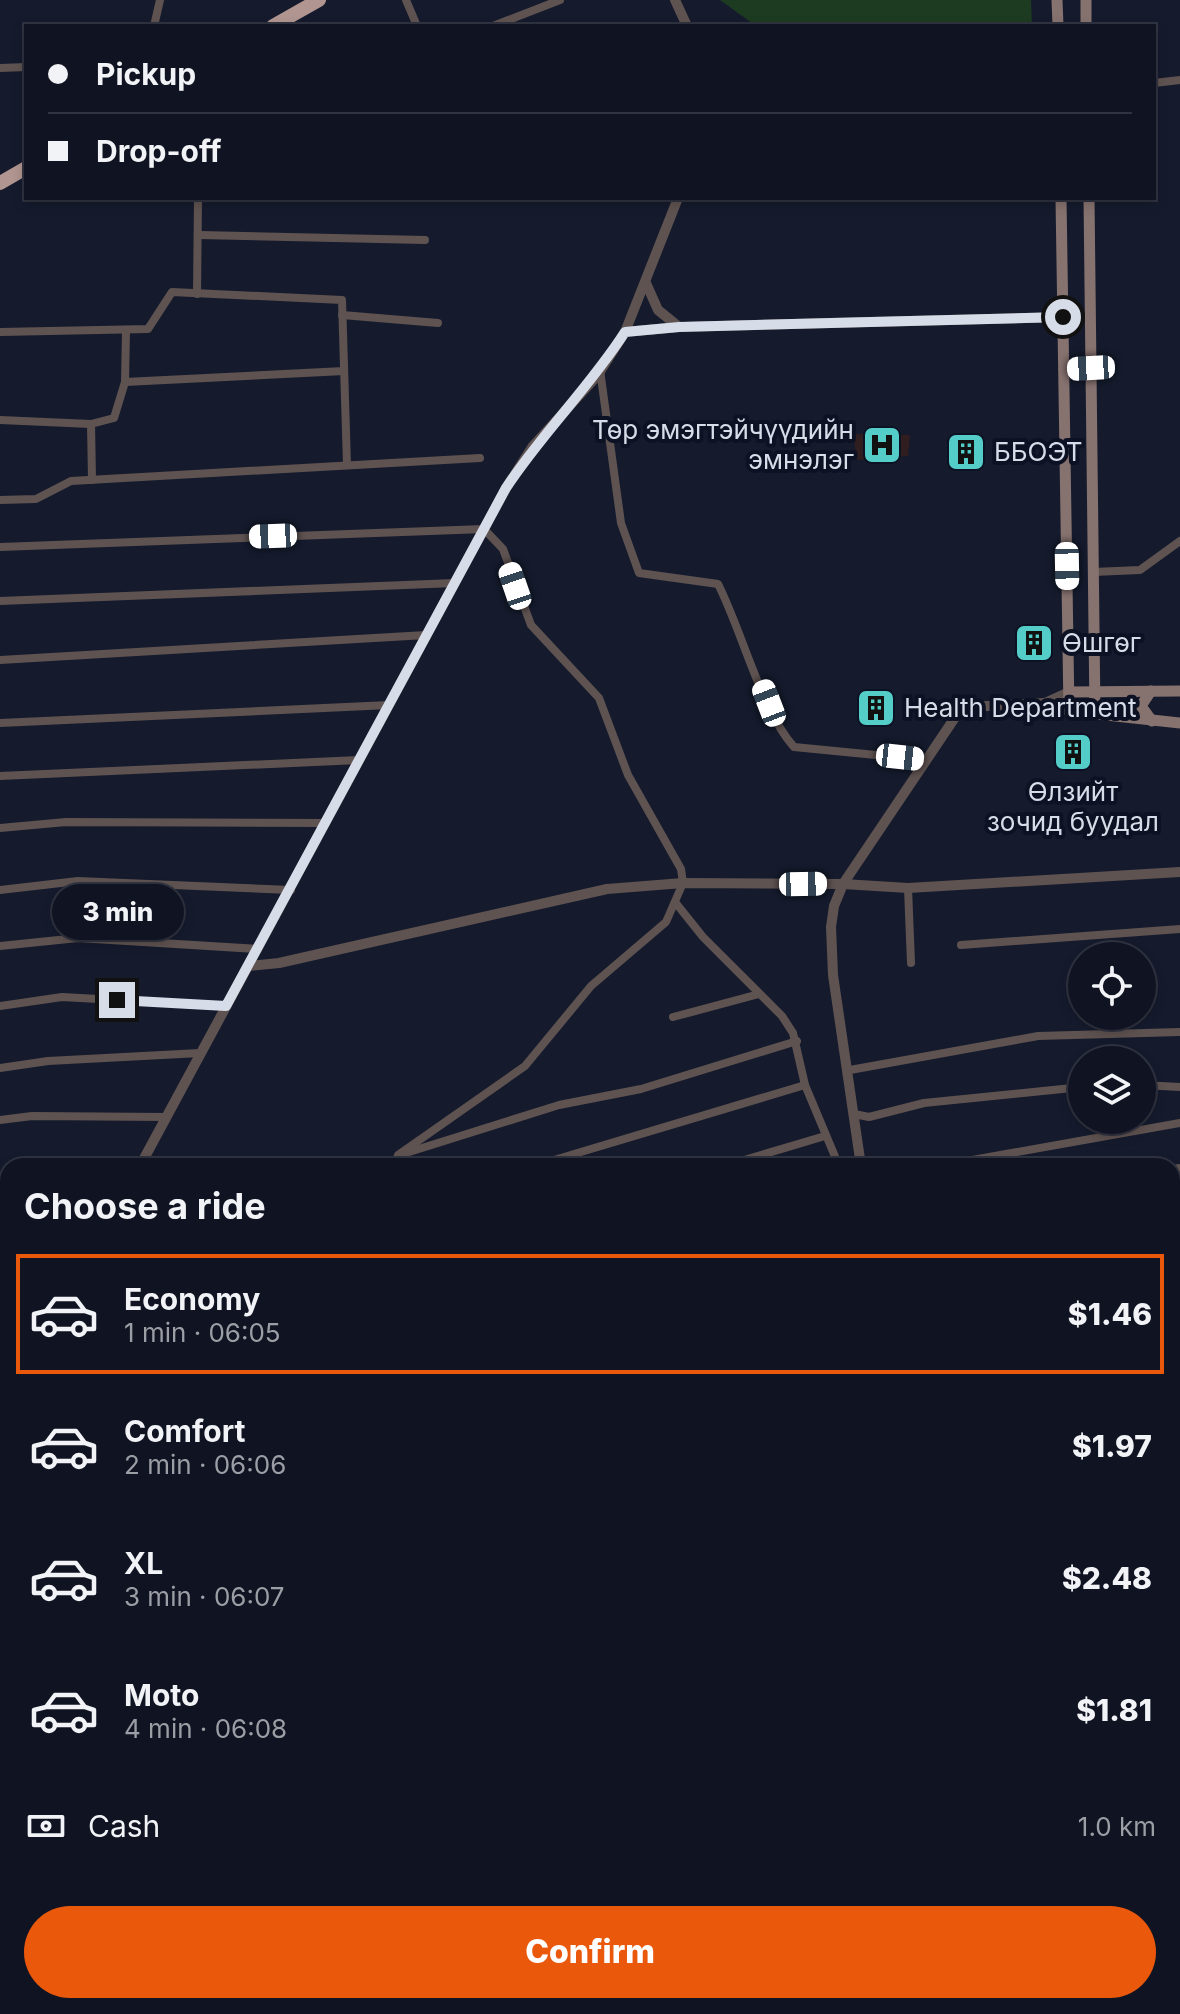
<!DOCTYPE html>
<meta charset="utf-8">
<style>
:root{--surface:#101422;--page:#191d2a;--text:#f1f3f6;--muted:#9c9ea5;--line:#303340;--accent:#ea580c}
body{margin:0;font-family:Inter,sans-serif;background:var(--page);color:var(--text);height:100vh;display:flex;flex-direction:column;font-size:30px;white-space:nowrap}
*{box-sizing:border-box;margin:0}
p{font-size:26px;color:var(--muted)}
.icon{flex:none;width:44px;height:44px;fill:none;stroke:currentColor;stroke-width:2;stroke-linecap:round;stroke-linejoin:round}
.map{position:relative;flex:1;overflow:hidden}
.details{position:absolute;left:0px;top:1158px;width:1180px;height:856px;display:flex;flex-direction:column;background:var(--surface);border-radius:24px 24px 0 0;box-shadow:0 4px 12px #0003,0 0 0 2px var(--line)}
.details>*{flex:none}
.hud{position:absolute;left:24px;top:24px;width:1132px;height:176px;border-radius:0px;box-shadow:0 4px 12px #0003,0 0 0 2px var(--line);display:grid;align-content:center;height:176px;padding:0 24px;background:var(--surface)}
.tools{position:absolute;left:1068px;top:942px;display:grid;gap:16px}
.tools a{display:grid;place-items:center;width:88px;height:88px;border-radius:50%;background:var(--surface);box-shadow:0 4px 12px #0003,0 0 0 2px var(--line);font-size:40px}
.end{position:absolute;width:36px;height:36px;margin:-18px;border:10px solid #d7dce9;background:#111;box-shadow:0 0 0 4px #111}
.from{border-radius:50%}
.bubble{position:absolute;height:56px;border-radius:28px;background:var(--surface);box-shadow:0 4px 12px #0003,0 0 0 2px var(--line);font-size:26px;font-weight:800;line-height:56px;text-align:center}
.car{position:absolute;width:24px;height:48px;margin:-24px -12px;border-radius:10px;box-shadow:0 0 6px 2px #0007;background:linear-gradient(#fff 24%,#345 0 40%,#fff 0 76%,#345 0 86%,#fff 0)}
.hud b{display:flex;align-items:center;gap:28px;height:76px;font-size:30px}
.hud b+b{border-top:2px solid var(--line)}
.hud i{width:20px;height:20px;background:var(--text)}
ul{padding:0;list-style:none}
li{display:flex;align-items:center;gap:24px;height:120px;margin:0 16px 12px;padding:0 8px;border:4px solid transparent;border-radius:0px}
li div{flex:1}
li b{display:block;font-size:30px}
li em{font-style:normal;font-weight:800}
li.active{border-color:var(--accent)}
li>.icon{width:72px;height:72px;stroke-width:1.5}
h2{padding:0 24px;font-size:36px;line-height:96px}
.pay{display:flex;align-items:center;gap:20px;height:88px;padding:0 24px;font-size:30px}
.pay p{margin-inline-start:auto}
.primary-button{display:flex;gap:16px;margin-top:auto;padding:16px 24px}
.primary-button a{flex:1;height:92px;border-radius:48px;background:var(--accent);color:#fff;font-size:32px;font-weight:800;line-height:92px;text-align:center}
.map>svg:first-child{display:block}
.medical{fill:#301d1f}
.green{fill:#1d3b20}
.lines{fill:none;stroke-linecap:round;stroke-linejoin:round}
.minor{stroke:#5f5351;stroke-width:8}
.tertiary{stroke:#5f5351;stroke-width:10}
.secondary{stroke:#86726f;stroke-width:11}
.trunk{stroke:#b09590;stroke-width:14}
.route{stroke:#d7dce9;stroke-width:10}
.labels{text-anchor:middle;stroke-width:8;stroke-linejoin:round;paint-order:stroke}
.poi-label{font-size:26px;fill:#d7dce9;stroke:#0c1223;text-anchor:start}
</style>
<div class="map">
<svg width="1180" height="2014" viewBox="0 0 1180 2014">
<rect width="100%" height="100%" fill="#151b2d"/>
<polygon class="medical" points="853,434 910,435 908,456 857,460"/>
<polygon class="green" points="720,0 1031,0 1032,26 756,26"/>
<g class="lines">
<g class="minor">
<polyline points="406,0 417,26"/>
<polyline points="154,26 160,0"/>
<polyline points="493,26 560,0"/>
<polyline points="0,68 26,67"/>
<polyline points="1154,83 1180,80"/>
<polyline points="199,235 425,240"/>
<polyline points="197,294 198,198"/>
<polyline points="342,315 438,323"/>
<polyline points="0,332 148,329 172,292 342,300 347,465"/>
<path d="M600,370L621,523L639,573L718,584C742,631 762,712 794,747L927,760"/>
<polyline points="125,382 344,371"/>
<polyline points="0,420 91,424"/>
<polyline points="92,480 91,424 114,418 125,382 126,330"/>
<polyline points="0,500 36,499 71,481 480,458"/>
<polyline points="0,547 484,529 503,549 531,625 599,698 628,775 681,869 683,883 666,922 591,986 525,1066 398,1155 394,1166"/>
<polyline points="1093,572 1140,570 1180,541"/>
<polyline points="0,601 455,583"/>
<polyline points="0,660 426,635"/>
<polyline points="0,723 389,705"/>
<polyline points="0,776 359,760"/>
<polyline points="0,828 66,822 326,823"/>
<polyline points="908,888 911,963"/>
<polyline points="0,890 78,881 291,890"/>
<polyline points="675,902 703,937 782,1016 793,1033 805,1085 839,1166"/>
<polyline points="961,945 1180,929"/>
<polyline points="0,946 78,938 258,949"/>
<polyline points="0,1006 62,997 226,1006"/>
<polyline points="673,1017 759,994"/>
<polyline points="0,1068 48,1061 200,1053"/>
<polyline points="850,1070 1038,1036 1180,1032"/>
<polyline points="1142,1085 1180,1087"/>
<polyline points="854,1114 869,1117 924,1103 1082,1087"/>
<polyline points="0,1120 32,1116 166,1117"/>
<polyline points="406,1153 559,1105 641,1089 797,1041"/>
<polyline points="534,1166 805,1085"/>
<polyline points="724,1166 825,1136"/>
<polyline points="939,1166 1180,1123"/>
<polyline points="1172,1169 1180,1168"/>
<polyline points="0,1204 8,1205"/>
<polyline points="1172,1278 1180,1277"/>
<polyline points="0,1295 8,1296"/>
<polyline points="1172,1350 1180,1351"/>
<polyline points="1172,1421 1180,1421"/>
<polyline points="0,1486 8,1472"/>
<polyline points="1172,1516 1180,1518"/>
<polyline points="0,1547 8,1550"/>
<polyline points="1172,1601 1180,1602"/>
<polyline points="0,1621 8,1624"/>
<polyline points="0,1693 8,1696"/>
<polyline points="1172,1738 1180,1721"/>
<polyline points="1172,1750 1180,1752"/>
<polyline points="0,1764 8,1753"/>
<polyline points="0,1794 8,1791"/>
<polyline points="1172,1802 1180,1803"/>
<polyline points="0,1844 8,1841"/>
<polyline points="1172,1861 1180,1861"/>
<polyline points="0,1889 8,1887"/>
<polyline points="1172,1923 1180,1923"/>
<polyline points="0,1944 8,1942"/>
<polyline points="1172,1973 1180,1974"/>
<polyline points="675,2006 675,2014"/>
<polyline points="343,2014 361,2006"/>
<polyline points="461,2014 480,2006"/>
<polyline points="912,2014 962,2008 1030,2014"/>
</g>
<g class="tertiary">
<polyline points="675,0 687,26"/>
<polyline points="646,283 658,310 679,327"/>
<polyline points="625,332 679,327 1063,317"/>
<polyline points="1045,703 1069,692"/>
<polyline points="249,966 279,963 607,889 683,883 843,884 908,888 1180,872"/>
<polyline points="140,1166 506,488 533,446 597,376 625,332 678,198"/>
<polyline points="861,1166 833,975 831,927 834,906 843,884 958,713 967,707 1045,703 1069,711"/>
<polyline points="0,1424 8,1409"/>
<polyline points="1172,1633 1180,1633"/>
<polyline points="184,2014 204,2006"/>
</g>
<g class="secondary">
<polyline points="1057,0 1058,26"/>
<polyline points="1086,0 1086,26"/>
<polyline points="1061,198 1069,711 1180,723"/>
<polyline points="1089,198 1095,715"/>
<polyline points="1064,369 1091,368"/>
<polyline points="1151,691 1141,706 1152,721"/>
<polyline points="1069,692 1180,691"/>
</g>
<g class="trunk">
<polyline points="273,26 319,0"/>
<polyline points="0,183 26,168"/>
</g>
</g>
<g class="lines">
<path class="route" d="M117,1000L226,1006L506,488C542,433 589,388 625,332L679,327L1063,317"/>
</g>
<defs>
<symbol id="hospital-square" viewBox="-11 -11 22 22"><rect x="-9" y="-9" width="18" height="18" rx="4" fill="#54cdc8" stroke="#0c1223"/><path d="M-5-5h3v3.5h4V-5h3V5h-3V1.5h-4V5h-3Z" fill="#111"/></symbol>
<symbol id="building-square" viewBox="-11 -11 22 22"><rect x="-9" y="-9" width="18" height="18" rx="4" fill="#54cdc8" stroke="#0c1223"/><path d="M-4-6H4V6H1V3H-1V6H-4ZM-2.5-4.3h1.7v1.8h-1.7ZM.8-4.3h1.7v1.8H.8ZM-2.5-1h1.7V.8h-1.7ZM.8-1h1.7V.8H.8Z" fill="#111"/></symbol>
</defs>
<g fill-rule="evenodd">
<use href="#hospital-square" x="860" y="423" width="44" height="44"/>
<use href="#building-square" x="944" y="430" width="44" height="44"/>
<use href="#building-square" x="1012" y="621" width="44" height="44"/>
<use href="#building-square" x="854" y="686" width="44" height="44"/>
<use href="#building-square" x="1051" y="730" width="44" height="44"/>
</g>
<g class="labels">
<g class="poi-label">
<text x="854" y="439" text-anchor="end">Төр эмэгтэйчүүдийн<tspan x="854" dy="30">эмнэлэг</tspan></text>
<text x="994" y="461">ББОЭТ</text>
<text x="1062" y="652">Өшгөг</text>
<text x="904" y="717">Health Department</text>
<text x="1073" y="801" text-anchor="middle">Өлзийт<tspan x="1073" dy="30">зочид буудал</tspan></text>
</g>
</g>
</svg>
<div class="tools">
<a><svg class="icon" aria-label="locate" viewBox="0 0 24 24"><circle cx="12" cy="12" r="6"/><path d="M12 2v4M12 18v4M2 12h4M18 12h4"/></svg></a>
<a><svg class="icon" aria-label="layers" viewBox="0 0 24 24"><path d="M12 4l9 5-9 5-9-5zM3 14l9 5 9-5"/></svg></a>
</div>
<i class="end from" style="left:1063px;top:317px"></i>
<i class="end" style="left:117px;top:1000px"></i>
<div class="bubble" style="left:52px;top:884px;width:132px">3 min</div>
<i class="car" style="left:1091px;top:368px;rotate:267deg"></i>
<i class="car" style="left:273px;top:536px;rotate:268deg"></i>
<i class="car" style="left:1067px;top:566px;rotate:179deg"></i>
<i class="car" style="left:515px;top:586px;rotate:341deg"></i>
<i class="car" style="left:769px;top:703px;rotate:339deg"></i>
<i class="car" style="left:900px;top:757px;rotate:96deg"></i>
<i class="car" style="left:803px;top:884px;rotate:89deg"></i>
<div class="hud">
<b><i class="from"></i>Pickup</b>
<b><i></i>Drop-off</b>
</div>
<section class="details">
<h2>Choose a ride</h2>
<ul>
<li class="active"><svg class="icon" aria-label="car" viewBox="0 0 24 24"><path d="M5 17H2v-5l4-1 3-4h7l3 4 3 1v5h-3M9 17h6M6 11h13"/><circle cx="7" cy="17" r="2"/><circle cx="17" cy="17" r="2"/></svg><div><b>Economy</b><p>1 min · 06:05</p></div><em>$1.46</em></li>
<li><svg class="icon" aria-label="car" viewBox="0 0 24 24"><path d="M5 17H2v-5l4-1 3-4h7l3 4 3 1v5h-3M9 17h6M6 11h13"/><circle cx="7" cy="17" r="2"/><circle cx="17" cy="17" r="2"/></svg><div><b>Comfort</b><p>2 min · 06:06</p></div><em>$1.97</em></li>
<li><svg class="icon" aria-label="car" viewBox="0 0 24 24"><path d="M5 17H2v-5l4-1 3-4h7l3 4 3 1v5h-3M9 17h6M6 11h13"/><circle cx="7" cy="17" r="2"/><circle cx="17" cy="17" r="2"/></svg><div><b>XL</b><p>3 min · 06:07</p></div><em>$2.48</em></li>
<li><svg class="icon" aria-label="car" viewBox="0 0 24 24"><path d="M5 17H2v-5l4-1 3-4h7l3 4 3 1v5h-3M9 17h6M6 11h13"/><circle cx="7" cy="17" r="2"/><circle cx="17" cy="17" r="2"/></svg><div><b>Moto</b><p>4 min · 06:08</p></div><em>$1.81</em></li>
</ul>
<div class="pay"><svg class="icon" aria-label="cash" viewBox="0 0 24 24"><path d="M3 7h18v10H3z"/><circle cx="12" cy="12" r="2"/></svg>Cash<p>1.0 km</p></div>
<div class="primary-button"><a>Confirm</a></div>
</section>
</div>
